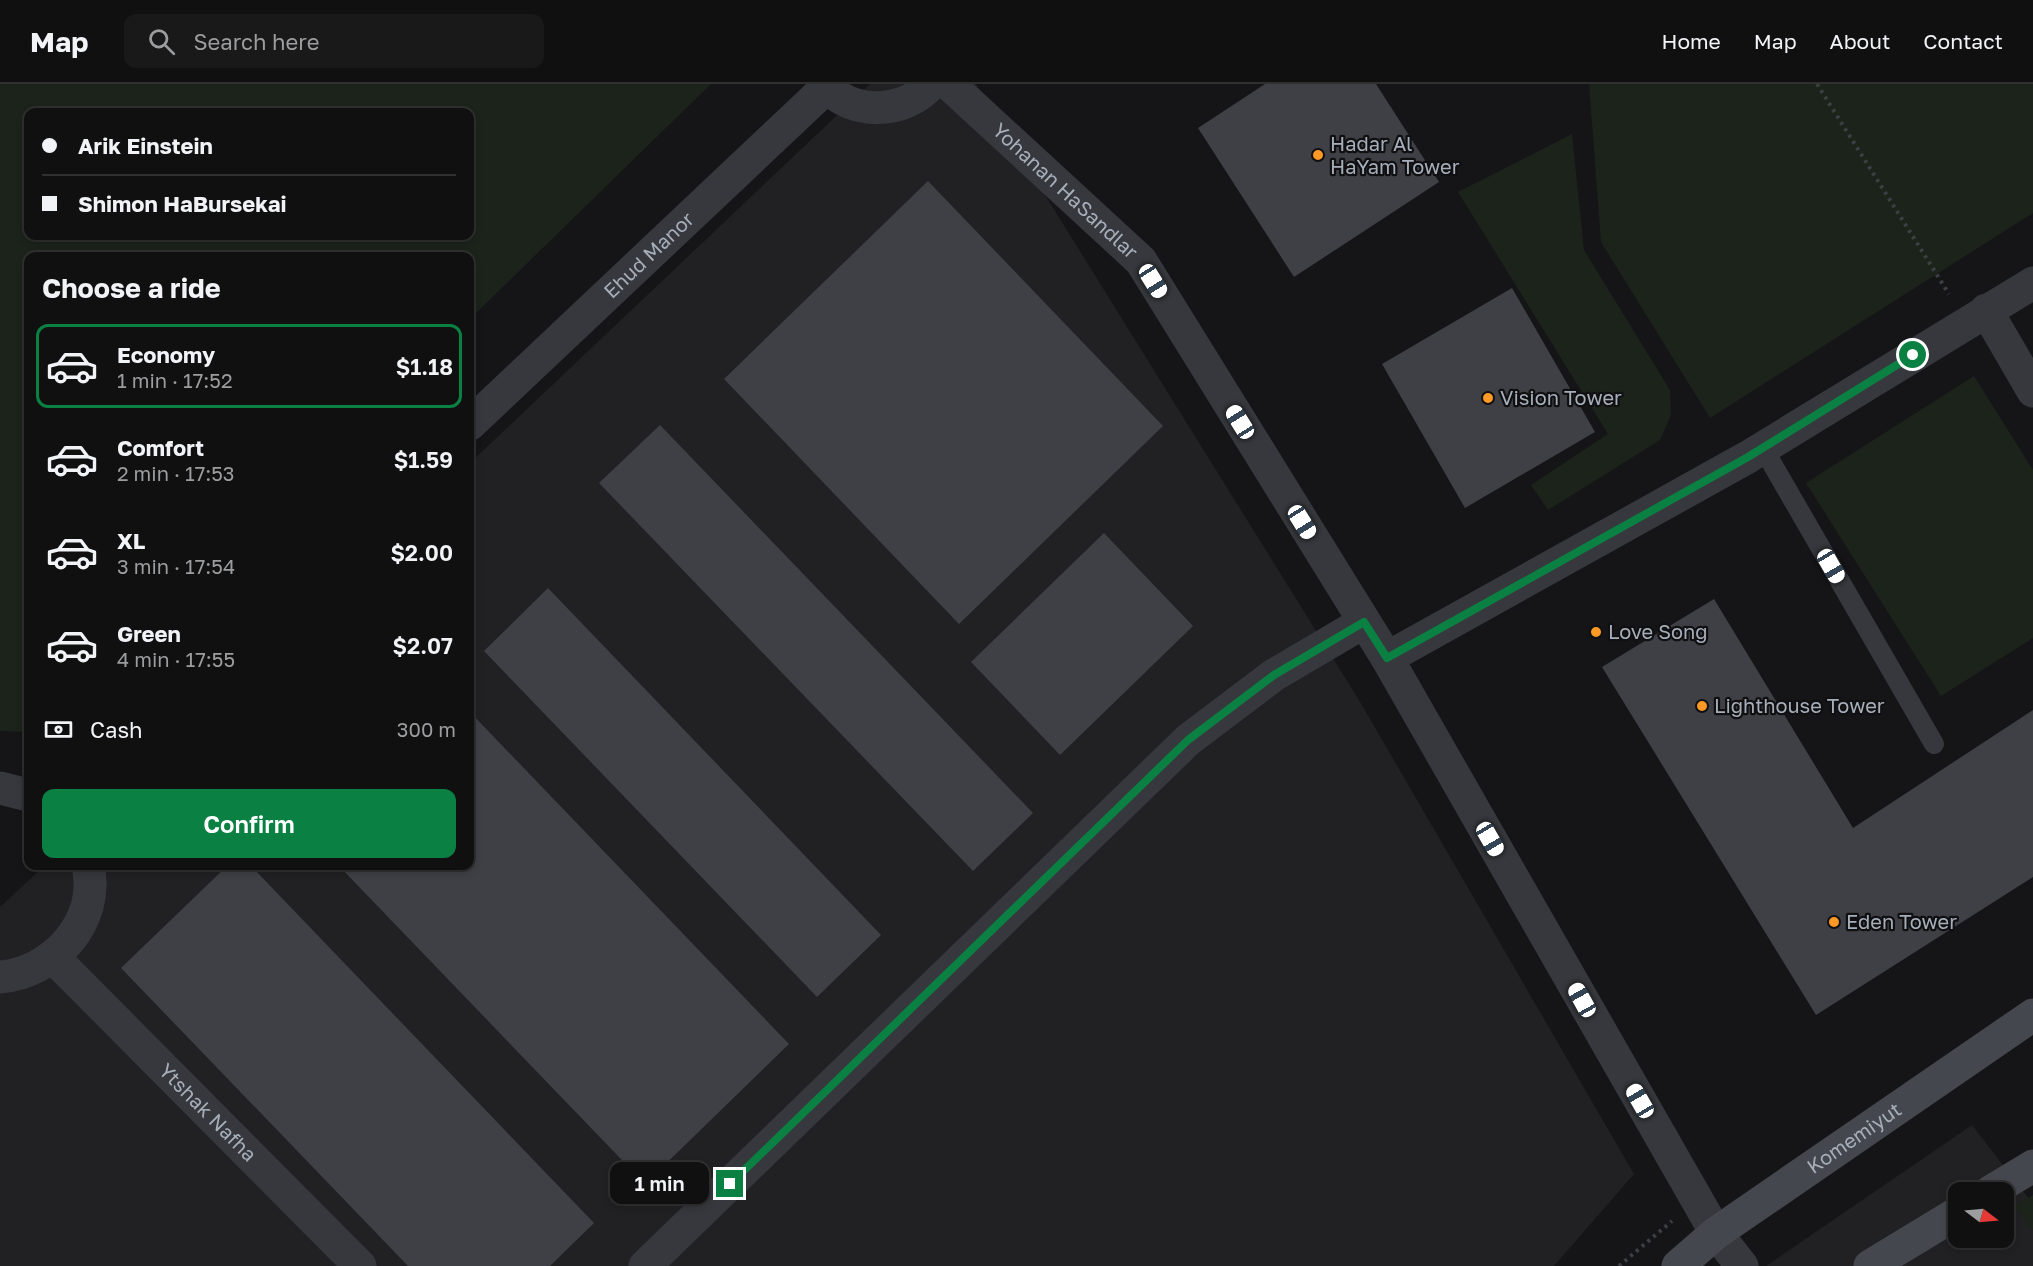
<!DOCTYPE html>
<meta charset="utf-8">
<style>
:root{--surface:#101011;--page:#19191a;--text:#f1f3f6;--muted:#9c9d9f;--line:#303031;--accent:#0b8043}
body{margin:0;font-family:"Golos Text",sans-serif;background:var(--page);color:var(--text);height:100vh;display:flex;flex-direction:column;font-size:22px;white-space:nowrap}
*{box-sizing:border-box;margin:0}
p{font-size:20px;color:var(--muted)}
.icon{flex:none;width:33px;height:33px;fill:none;stroke:currentColor;stroke-width:2;stroke-linecap:round;stroke-linejoin:round}
.map{position:relative;flex:1;overflow:hidden}
.sheet{position:absolute;left:24px;top:168px;width:450px;height:618px;display:flex;flex-direction:column;background:var(--surface);border-radius:12px;box-shadow:0 3px 9px #0003,0 0 0 2px var(--line)}
.sheet>*{flex:none}
.hud{position:absolute;left:24px;top:24px;width:450px;height:132px;border-radius:12px;box-shadow:0 3px 9px #0003,0 0 0 2px var(--line);display:grid;align-content:center;height:132px;padding:0 18px;background:var(--surface)}
.needle{width:39px;rotate:106deg}
.buttons{position:absolute;left:1948px;top:1098px;display:grid;gap:12px}
.buttons a{display:grid;place-items:center;width:66px;height:66px;border-radius:12px;background:var(--surface);box-shadow:0 3px 9px #0003,0 0 0 2px var(--line);font-size:30px}
.end{position:absolute;width:27px;height:27px;margin:-14px;border:8px solid #0b8043;background:#fff;box-shadow:0 0 0 3px #fff}
.from{border-radius:50%}
.bubble{position:absolute;height:42px;border-radius:12px;background:var(--surface);box-shadow:0 3px 9px #0003,0 0 0 2px var(--line);font-size:20px;font-weight:600;line-height:42px;text-align:center}
.car{position:absolute;width:18px;height:36px;margin:-18px -9px;border-radius:8px;box-shadow:0 0 4px 2px #0007;background:linear-gradient(#fff 24%,#345 0 40%,#fff 0 76%,#345 0 86%,#fff 0)}
.hud b{display:flex;align-items:center;gap:21px;height:57px;font-size:22px}
.hud b+b{border-top:2px solid var(--line)}
.hud i{width:15px;height:15px;background:var(--text)}
ul{padding:0;list-style:none}
li{display:flex;align-items:center;gap:18px;height:84px;margin:0 12px 9px;padding:0 6px;border:3px solid transparent;border-radius:12px}
li div{flex:1}
li b{display:block;font-size:22px}
li em{font-style:normal;font-weight:600}
li.on{border-color:var(--accent)}
li>.icon{width:54px;height:54px;stroke-width:1.5}
h2{padding:0 18px;font-size:27px;line-height:72px}
.pay{display:flex;align-items:center;gap:15px;height:66px;padding:0 18px;font-size:22px}
.pay p{margin-inline-start:auto}
.action{display:flex;gap:12px;margin-top:auto;padding:12px 18px}
.action a{flex:1;height:69px;border-radius:12px;background:var(--accent);color:#fff;font-size:24px;font-weight:600;line-height:69px;text-align:center}
header{display:flex;align-items:center;gap:36px;box-sizing:border-box;height:84px;padding:0 30px;background:var(--surface);border-bottom:2px solid var(--line)}
header strong{font-size:28px}
nav{display:flex;gap:33px;margin-inline-start:auto;font-size:21px}
.search{width:420px;height:54px;background:var(--page);display:flex;align-items:center;gap:15px;box-sizing:border-box;padding:0 21px;border-radius:12px;color:var(--muted);font-size:22px}
.map>svg:first-child{display:block}
.built{fill:#212124;fill-rule:evenodd}
.green{fill:#1b231b;fill-rule:evenodd}
.building{fill:#3f4045}
.lines{fill:none;stroke-linecap:round;stroke-linejoin:round}
.path{stroke:#3c3f44;stroke-width:4;stroke-dasharray:3 4.5;stroke-linecap:butt}
.lane{stroke:#36383d;stroke-width:20}
.street{stroke:#36383d;stroke-width:33}
.secondary{stroke:#44474d;stroke-width:33}
.route{stroke:#0b8043;stroke-width:8}
.poi-dot{fill:#ff9926;stroke:#101012;stroke-width:2}
.labels{text-anchor:middle;stroke-width:4.5;stroke-linejoin:round;paint-order:stroke}
.poi-label{font-size:20px;fill:#a6aeb9;stroke:#101012;text-anchor:start}
.street-label{font-size:20px;fill:#a6aeb9;stroke:#101012}
</style>
<header>
<strong>Map</strong>
<div class="search"><svg class="icon" aria-label="search" viewBox="0 0 24 24"><circle cx="10" cy="10" r="6"/><path d="M15 15l6 6"/></svg>Search here</div>
<nav><a>Home</a><a>Map</a><a>About</a><a>Contact</a></nav>
</header>
<div class="map">
<svg width="2033" height="1182" viewBox="0 0 2033 1182">
<rect width="100%" height="100%" fill="#151517"/>
<g class="built">
<polygon points="870,0 976,0 1359,616 1634,1090 1554,1182 0,1182 0,823 44,782 470,782 470,379"/>
<path d="M1972,1041L2033,1120V1182H1766ZM1959,1108H2004V1154H1959Z"/>
</g>
<g class="green">
<path d="M0,0H711L470,235V172H28V648L0,647ZM28,28H470V152H28Z"/>
<polygon points="1589,0 2033,0 2033,129 1710,334 1601,158"/>
<polygon points="1572,50 1584,166 1670,306 1671,331 1660,356 1548,426 1531,401 1608,350 1458,108"/>
<polygon points="1974,292 2033,386 2033,554 1941,612 1806,399"/>
<polygon points="2033,1111 2033,1147 2014,1121"/>
</g>
<g class="building">
<polygon points="1265,0 1376,0 1439,98 1294,193 1198,44"/>
<polygon points="928,97 1163,342 959,540 724,295"/>
<polygon points="1512,204 1595,348 1465,424 1382,280"/>
<polygon points="660,341 1033,729 973,787 599,399"/>
<polygon points="1104,449 1193,542 1060,671 971,578"/>
<polygon points="548,504 881,851 817,913 484,567"/>
<polygon points="1714,515 1853,744 2033,626 2033,793 1816,931 1602,583"/>
<polygon points="470,628 789,960 645,1100 339,782 470,782"/>
<polygon points="227,782 251,782 594,1139 550,1182 408,1182 121,884"/>
</g>
<g class="lines">
<g class="path">
<polyline points="1817,0 1949,210"/>
<polyline points="1619,1182 1672,1137"/>
</g>
<polyline class="lane" points="1763,364 1934,660"/>
<g class="street">
<path d="M825,0C851,33 905,30 931,0"/>
<path id="s1" d="M949,0L1141,177L1387,574L1716,1149L1742,1182"/>
<polyline points="1986,226 2033,307"/>
<path id="s2" d="M470,340L827,3"/>
<polyline points="1387,574 1748,373 2033,199"/>
<polyline points="0,704 28,711"/>
<path id="s3" d="M54,874L360,1182"/>
<path d="M0,893C53,889 101,837 88,782"/>
<polyline points="645,1182 1188,656 1274,591 1364,538"/>
</g>
<g class="secondary">
<polyline points="1990,1108 2033,1082"/>
<path id="s4" d="M1678,1182L1716,1149L2033,931"/>
<polyline points="1870,1182 1959,1128"/>
</g>
</g>
<g class="lines">
<polyline class="route" points="730,1100 1188,656 1274,591 1364,538 1387,574 1748,373 1913,271"/>
</g>
<g class="poi-dot">
<circle cx="1318" cy="71" r="6"/>
<circle cx="1488" cy="314" r="6"/>
<circle cx="1596" cy="548" r="6"/>
<circle cx="1702" cy="622" r="6"/>
<circle cx="1834" cy="838" r="6"/>
</g>
<g class="labels">
<g class="poi-label">
<text x="1330" y="67">Hadar Al<tspan x="1330" dy="23">HaYam Tower</tspan></text>
<text x="1500" y="321">Vision Tower</text>
<text x="1608" y="555">Love Song</text>
<text x="1714" y="629">Lighthouse Tower</text>
<text x="1846" y="845">Eden Tower</text>
</g>
<g class="street-label">
<text dy="7" stroke="none"><textPath href="#s1" startOffset="158">Yohanan HaSandlar</textPath></text>
<text dy="7" stroke="none"><textPath href="#s2" startOffset="246">Ehud Manor</textPath></text>
<text dy="7" stroke="none"><textPath href="#s3" startOffset="218">Ytshak Nafha</textPath></text>
<text dy="7" stroke="none"><textPath href="#s4" startOffset="218">Komemiyut</textPath></text>
</g>
</g>
</svg>
<div class="buttons">
<a><svg class="needle" viewBox="-14 -14 28 28"><path d="M0-13l5 13h-10z" fill="#e53935"/><path d="M0 13l5-13h-10z" fill="#9c9d9f"/></svg></a>
</div>
<i class="end from" style="left:1913px;top:271px"></i>
<i class="end" style="left:730px;top:1100px"></i>
<div class="bubble" style="left:610px;top:1078px;width:99px">1 min</div>
<i class="car" style="left:1153px;top:197px;rotate:148deg"></i>
<i class="car" style="left:1240px;top:338px;rotate:328deg"></i>
<i class="car" style="left:1302px;top:438px;rotate:148deg"></i>
<i class="car" style="left:1831px;top:482px;rotate:150deg"></i>
<i class="car" style="left:1490px;top:755px;rotate:150deg"></i>
<i class="car" style="left:1582px;top:916px;rotate:331deg"></i>
<i class="car" style="left:1640px;top:1017px;rotate:330deg"></i>
<div class="hud">
<b><i class="from"></i>Arik Einstein</b>
<b><i></i>Shimon HaBursekai</b>
</div>
<section class="sheet">
<h2>Choose a ride</h2>
<ul>
<li class="on"><svg class="icon" aria-label="car" viewBox="0 0 24 24"><path d="M5 17H2v-5l4-1 3-4h7l3 4 3 1v5h-3M9 17h6M6 11h13"/><circle cx="7" cy="17" r="2"/><circle cx="17" cy="17" r="2"/></svg><div><b>Economy</b><p>1 min · 17:52</p></div><em>$1.18</em></li>
<li><svg class="icon" aria-label="car" viewBox="0 0 24 24"><path d="M5 17H2v-5l4-1 3-4h7l3 4 3 1v5h-3M9 17h6M6 11h13"/><circle cx="7" cy="17" r="2"/><circle cx="17" cy="17" r="2"/></svg><div><b>Comfort</b><p>2 min · 17:53</p></div><em>$1.59</em></li>
<li><svg class="icon" aria-label="car" viewBox="0 0 24 24"><path d="M5 17H2v-5l4-1 3-4h7l3 4 3 1v5h-3M9 17h6M6 11h13"/><circle cx="7" cy="17" r="2"/><circle cx="17" cy="17" r="2"/></svg><div><b>XL</b><p>3 min · 17:54</p></div><em>$2.00</em></li>
<li><svg class="icon" aria-label="car" viewBox="0 0 24 24"><path d="M5 17H2v-5l4-1 3-4h7l3 4 3 1v5h-3M9 17h6M6 11h13"/><circle cx="7" cy="17" r="2"/><circle cx="17" cy="17" r="2"/></svg><div><b>Green</b><p>4 min · 17:55</p></div><em>$2.07</em></li>
</ul>
<div class="pay"><svg class="icon" aria-label="cash" viewBox="0 0 24 24"><path d="M3 7h18v10H3z"/><circle cx="12" cy="12" r="2"/></svg>Cash<p>300 m</p></div>
<div class="action"><a>Confirm</a></div>
</section>
</div>
